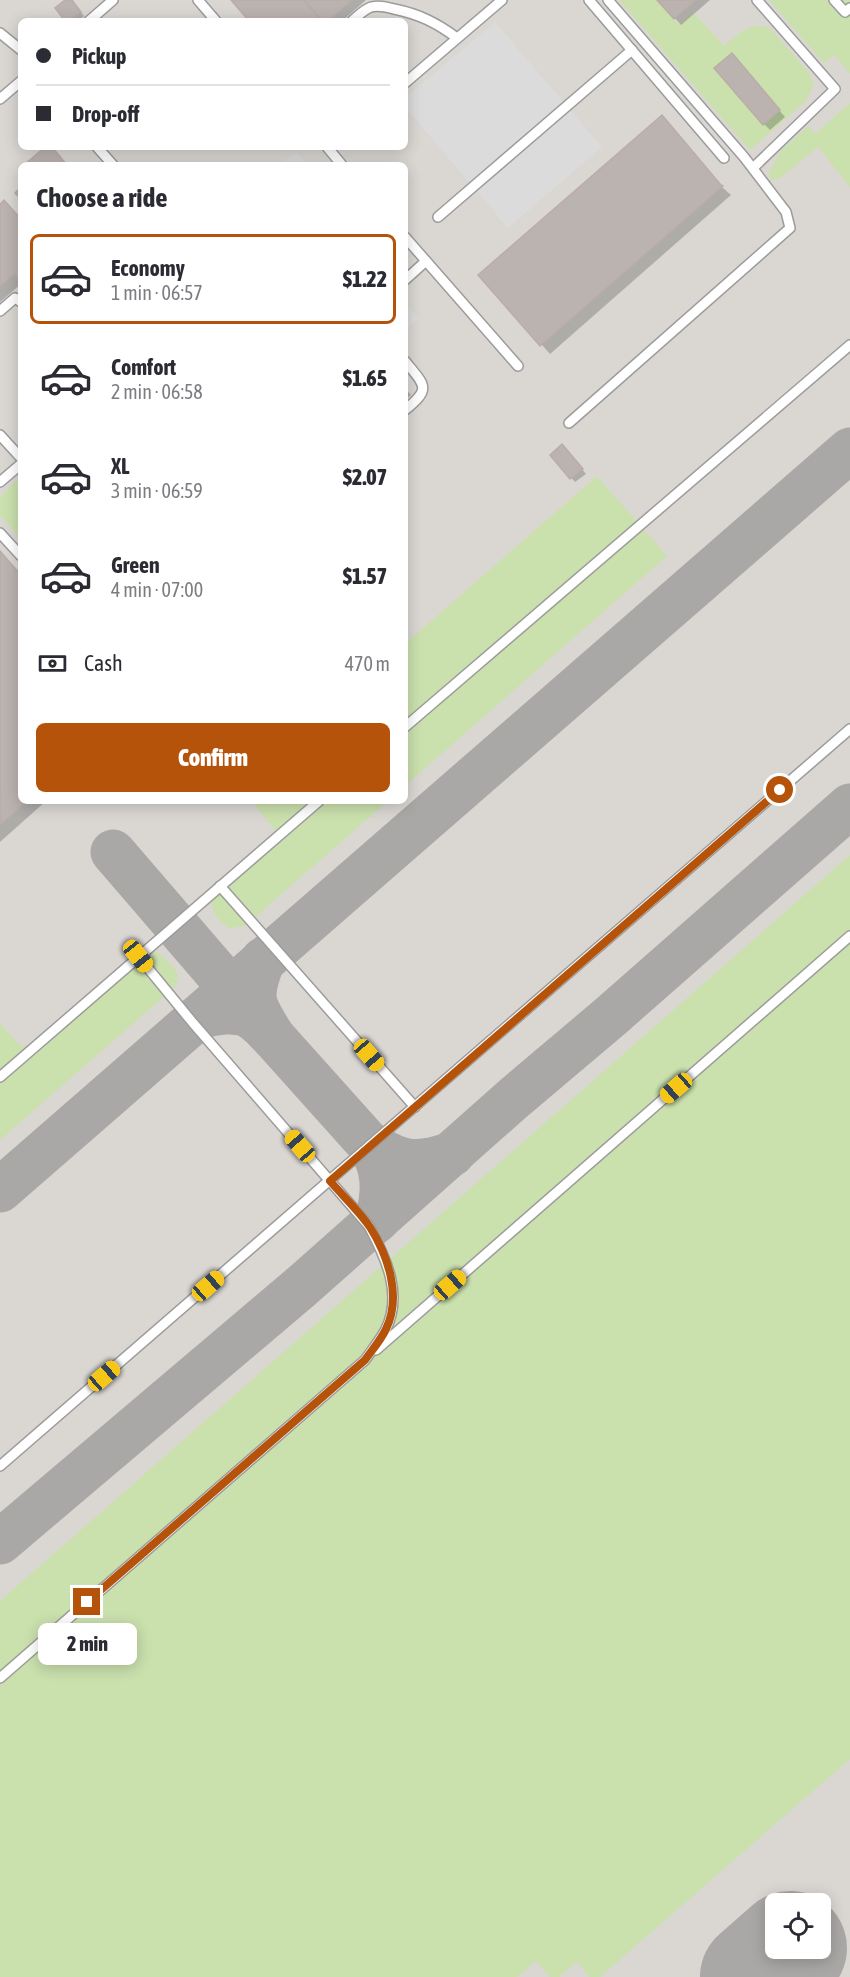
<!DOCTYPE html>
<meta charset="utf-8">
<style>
:root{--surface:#fff;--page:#f2f2f3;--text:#2b2b33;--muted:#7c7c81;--line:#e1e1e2;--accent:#b45309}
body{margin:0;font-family:"Asap Condensed",sans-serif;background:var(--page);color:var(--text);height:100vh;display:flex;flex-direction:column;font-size:22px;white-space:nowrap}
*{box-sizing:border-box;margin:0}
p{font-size:20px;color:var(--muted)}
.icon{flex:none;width:33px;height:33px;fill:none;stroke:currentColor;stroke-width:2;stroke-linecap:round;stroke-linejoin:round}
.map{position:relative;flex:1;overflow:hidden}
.panel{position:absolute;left:18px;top:162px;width:390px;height:642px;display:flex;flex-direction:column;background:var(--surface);border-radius:9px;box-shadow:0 3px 15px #0003}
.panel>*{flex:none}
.hud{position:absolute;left:18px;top:18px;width:390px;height:132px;border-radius:9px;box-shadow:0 3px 15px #0003;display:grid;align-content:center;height:132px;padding:0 18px;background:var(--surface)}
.fabs{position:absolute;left:765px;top:1893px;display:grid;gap:12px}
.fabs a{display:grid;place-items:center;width:66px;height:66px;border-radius:9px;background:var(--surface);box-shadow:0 3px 15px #0003;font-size:30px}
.end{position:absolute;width:27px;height:27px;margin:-14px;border:8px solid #b45309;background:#fff;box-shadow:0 0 0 3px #fff}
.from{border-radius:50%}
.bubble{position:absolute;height:42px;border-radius:9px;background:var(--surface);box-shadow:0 3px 15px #0003;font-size:20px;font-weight:800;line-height:42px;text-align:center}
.car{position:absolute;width:18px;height:36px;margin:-18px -9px;border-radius:8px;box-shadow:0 0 4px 2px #0007;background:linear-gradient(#f5c518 24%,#345 0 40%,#f5c518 0 76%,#345 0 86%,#f5c518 0)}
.hud b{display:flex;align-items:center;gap:21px;height:57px;font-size:22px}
.hud b+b{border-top:2px solid var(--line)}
.hud i{width:15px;height:15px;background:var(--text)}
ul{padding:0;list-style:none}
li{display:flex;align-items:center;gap:18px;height:90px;margin:0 12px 9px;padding:0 6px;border:3px solid transparent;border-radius:9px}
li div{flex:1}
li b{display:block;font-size:22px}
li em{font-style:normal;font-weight:800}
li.on{border-color:var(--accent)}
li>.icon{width:54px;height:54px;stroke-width:1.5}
h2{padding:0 18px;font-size:27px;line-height:72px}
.pay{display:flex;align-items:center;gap:15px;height:66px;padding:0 18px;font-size:22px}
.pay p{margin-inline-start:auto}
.cta{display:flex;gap:12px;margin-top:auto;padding:12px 18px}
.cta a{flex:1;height:69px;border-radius:9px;background:var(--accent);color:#fff;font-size:24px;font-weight:800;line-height:69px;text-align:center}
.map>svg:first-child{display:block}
.airport{fill:#dad7d3;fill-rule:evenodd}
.grass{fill:#cae0ad}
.parking{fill:#dbdbdb}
.shadow{fill:#0003}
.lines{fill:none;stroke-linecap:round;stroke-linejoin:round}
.taxiway{stroke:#aaa8a6;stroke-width:45}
.runway{stroke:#aaa8a6;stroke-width:114}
.building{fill:#bbb3af;stroke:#bbada6;stroke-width:1.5}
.lane-casing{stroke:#9c9c9c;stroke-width:12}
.lane{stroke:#fff;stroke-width:9}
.route{stroke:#b45309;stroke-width:8}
</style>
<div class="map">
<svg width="850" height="1977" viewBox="0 0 850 1977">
<rect width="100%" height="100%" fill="#ebe7e2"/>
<path class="airport" d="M0,0H850V1977H0ZM21,21H405V147H21ZM21,165H405V801H21ZM776,1904H820V1948H776Z"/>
<g class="grass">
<path d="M619,0H657L679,25L694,13L724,46C739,34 751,19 771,29L810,74L814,85L805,102L750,150Z"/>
<polygon points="769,0 850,0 850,74 834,55 824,63"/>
<polygon points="850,103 850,187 818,147 779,179 771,180 769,173 781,151 808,126 815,134"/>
<polygon points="597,476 667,556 405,786 405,644"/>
<polygon points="21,480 21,539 0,515 0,498 13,483"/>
<path d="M251,801H388L245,926L229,928C211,916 212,908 210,888L276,831Z"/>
<polygon points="850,855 850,1759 600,1977 590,1977 577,1962 559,1977 550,1977 536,1961 517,1977 0,1977 0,1601"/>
<path d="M153,950C160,954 176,966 178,976C178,979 177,983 176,986L0,1140V1023L17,1043L24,1046L31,1044Z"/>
</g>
<g class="parking">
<polygon points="495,22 602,147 508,228 405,107 405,98"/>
<polygon points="296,152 307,165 281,165"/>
<polygon points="405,303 419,318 405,330"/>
</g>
<g class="shadow">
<polygon points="67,0 71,0 84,16 78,21 67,21"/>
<polygon points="233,0 366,0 342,21 251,21"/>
<polygon points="659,0 710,0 681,25"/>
<polygon points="738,62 785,117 770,130 764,124"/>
<polygon points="722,187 731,195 550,354 481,276"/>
<polygon points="0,206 21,220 21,284 0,302"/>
<polygon points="405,388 411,395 405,400"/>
<polygon points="566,450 586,474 575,482 552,455"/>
<polygon points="0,552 21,576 21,801 46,801 0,842"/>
</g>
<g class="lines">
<g class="taxiway">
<polyline points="113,852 231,989"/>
<path d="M199,1017C214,1012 237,1009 251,1017C259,1022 267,1031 273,1037C252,1004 248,998 263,960"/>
<polyline points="273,1037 368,1143"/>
<polyline points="0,1190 850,450"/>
<path d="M377,1220C385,1192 385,1167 368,1143C400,1163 415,1167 452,1154"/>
<polyline points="0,1542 302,1286 514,1098 611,1016 850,806"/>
</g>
<polyline class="runway" points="757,1977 790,1948"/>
</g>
<g class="building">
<polygon points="65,0 72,0 81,12 69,21 65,21 55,8"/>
<polygon points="231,0 304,0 322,21 249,21"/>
<polygon points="304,0 352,0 328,21 322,21"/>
<polygon points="657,0 696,0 674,19"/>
<polygon points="732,53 780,110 763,125 714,68"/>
<polygon points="662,115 721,185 723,186 540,346 478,275"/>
<polygon points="45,147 52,147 67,165 24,165"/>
<polygon points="21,187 21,199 15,193"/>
<polygon points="4,200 21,219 21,282 14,274 0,286 0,204"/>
<polygon points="562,444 583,469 570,479 550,455"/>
<polygon points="0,551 21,575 21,801 27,801 0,825"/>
</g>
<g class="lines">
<defs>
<g id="lane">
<polyline points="198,0 216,21"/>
<polyline points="589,0 724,158"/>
<polyline points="834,0 845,12 850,8"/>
<polyline points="89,21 113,0"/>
<path d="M352,21C358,16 363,10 371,7C379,5 386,7 394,9C419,14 437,23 457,38"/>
<polyline points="0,33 21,50"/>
<polyline points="405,83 502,0"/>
<polyline points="0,99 21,81"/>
<polyline points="97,147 113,165"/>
<polyline points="327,147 342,165"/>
<polyline points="753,168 835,89 757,0"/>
<polyline points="438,217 632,50"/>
<polyline points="405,237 518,366"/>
<polyline points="405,280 426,261"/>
<polyline points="0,311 15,298 21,302"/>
<path d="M405,361C425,386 432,388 405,410"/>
<polyline points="569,423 790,228 786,212 744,157 608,0"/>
<polyline points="0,435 21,458"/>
<polyline points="0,482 21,464"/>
<polyline points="0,533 21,556"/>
<polyline points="405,727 850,345"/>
<polyline points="220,886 415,1107"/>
<polyline points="0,1077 319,801"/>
<polyline points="376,1350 850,936"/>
<polyline points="0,1466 850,729"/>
<path d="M0,1678L365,1360C372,1350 381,1339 386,1329C403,1294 386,1258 369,1226L193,1023L138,956"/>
</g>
</defs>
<use href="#lane" class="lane-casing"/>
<use href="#lane" class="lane"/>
</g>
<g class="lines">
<path class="route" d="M87,1602L365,1360C372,1350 381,1340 386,1329C402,1296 388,1256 370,1227C359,1211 343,1196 330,1181L780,790"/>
</g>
</svg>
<div class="fabs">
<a><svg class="icon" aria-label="locate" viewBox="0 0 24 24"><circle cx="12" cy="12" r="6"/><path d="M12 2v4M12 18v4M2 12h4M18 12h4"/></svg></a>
</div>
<i class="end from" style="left:780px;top:790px"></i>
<i class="end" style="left:87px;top:1602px"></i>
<div class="bubble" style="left:38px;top:1623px;width:99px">2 min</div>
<i class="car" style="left:138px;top:956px;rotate:141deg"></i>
<i class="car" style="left:369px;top:1055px;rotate:139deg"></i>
<i class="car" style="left:676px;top:1088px;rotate:229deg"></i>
<i class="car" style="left:300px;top:1146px;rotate:319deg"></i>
<i class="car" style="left:450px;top:1285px;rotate:49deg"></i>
<i class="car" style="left:208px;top:1286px;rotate:49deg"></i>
<i class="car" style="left:104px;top:1376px;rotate:49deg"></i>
<div class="hud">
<b><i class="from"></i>Pickup</b>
<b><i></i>Drop-off</b>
</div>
<section class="panel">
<h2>Choose a ride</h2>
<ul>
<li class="on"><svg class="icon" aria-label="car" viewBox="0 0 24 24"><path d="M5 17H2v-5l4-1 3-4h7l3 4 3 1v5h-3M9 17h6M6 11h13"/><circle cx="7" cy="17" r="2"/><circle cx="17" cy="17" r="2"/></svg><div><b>Economy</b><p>1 min · 06:57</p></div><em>$1.22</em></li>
<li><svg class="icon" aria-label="car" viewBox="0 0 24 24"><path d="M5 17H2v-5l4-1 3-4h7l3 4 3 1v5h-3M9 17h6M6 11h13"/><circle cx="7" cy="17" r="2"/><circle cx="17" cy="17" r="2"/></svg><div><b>Comfort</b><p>2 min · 06:58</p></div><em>$1.65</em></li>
<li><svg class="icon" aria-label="car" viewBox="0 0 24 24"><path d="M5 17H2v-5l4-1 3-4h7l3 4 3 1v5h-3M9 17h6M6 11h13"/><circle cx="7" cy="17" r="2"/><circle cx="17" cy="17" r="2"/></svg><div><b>XL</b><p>3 min · 06:59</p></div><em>$2.07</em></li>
<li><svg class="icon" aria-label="car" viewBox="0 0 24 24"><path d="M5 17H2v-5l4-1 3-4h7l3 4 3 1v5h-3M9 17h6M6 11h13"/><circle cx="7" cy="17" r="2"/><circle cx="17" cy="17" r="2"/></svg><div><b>Green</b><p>4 min · 07:00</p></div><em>$1.57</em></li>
</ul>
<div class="pay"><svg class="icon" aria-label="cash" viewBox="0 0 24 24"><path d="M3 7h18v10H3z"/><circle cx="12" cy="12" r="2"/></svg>Cash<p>470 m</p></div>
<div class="cta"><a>Confirm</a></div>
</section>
</div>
